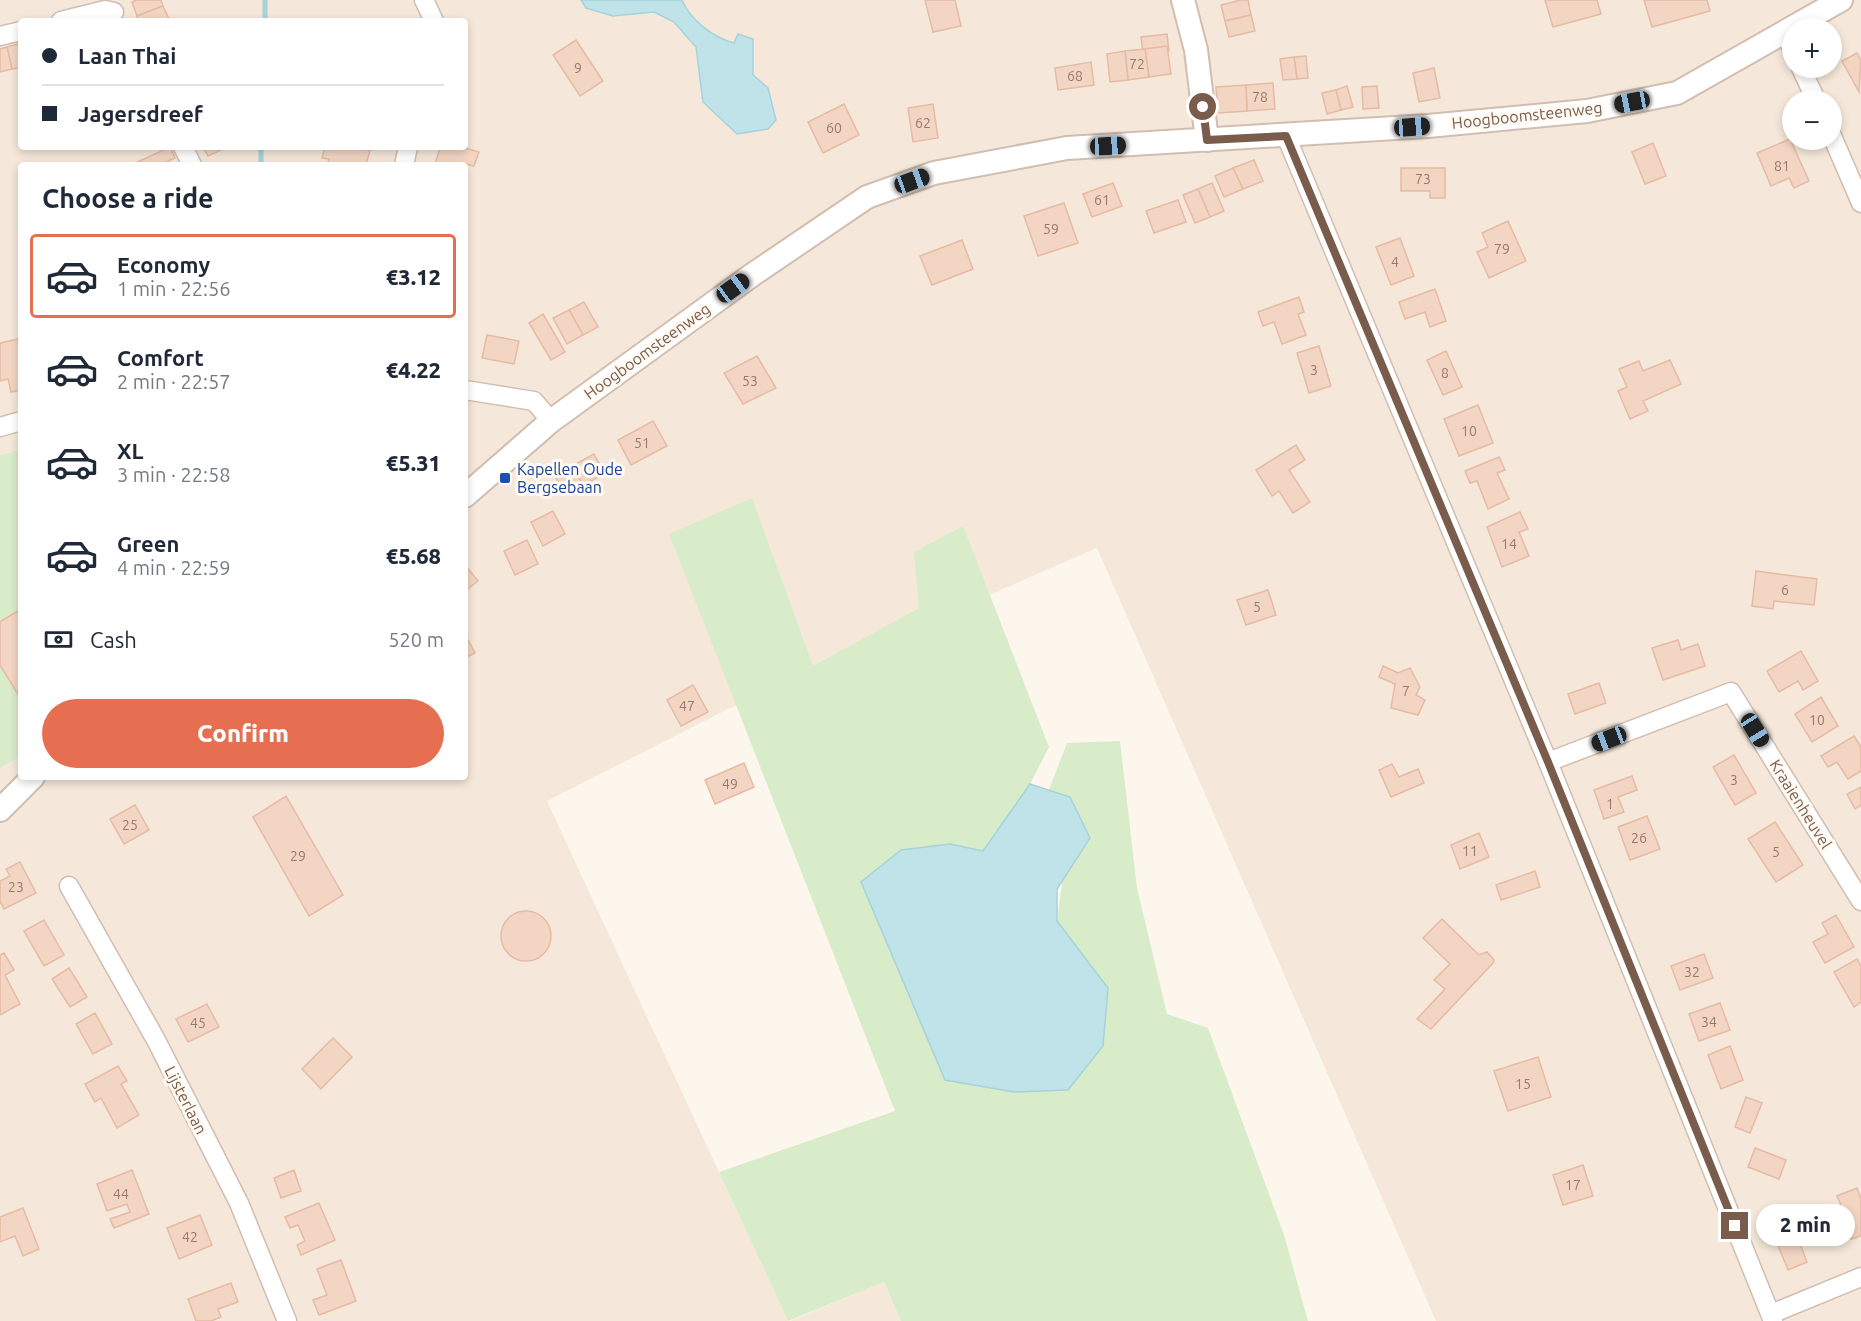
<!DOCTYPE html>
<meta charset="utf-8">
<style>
:root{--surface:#fff;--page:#f6f6f7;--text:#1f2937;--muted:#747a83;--line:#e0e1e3;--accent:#e76f51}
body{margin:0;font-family:Ubuntu,sans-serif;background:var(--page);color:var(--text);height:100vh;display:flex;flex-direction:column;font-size:22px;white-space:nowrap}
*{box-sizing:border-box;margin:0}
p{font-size:20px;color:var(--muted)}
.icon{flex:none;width:33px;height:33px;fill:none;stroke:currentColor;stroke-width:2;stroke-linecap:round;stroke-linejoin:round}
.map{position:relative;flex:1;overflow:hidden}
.details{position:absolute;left:18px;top:162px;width:450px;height:618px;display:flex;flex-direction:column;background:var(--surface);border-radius:6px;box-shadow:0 3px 9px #0003}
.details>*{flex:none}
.hud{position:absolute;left:18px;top:18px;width:450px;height:132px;border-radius:6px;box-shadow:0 3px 9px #0003;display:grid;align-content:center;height:132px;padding:0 24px;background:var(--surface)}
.controls{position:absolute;left:1782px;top:18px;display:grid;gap:12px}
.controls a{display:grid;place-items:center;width:60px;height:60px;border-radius:50%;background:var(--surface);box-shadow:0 3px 9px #0003;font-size:30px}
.end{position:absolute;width:27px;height:27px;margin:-14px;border:8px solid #7a5c4d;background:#fff;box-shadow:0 0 0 3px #fff}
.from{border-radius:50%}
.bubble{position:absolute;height:42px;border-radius:21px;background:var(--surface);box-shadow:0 3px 9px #0003;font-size:20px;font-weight:800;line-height:42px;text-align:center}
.car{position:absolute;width:18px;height:36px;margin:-18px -9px;border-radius:8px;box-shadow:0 0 4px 2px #0007;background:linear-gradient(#222 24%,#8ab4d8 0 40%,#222 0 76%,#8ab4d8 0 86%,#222 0)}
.hud b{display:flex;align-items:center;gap:21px;height:57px;font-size:22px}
.hud b+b{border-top:2px solid var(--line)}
.hud i{width:15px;height:15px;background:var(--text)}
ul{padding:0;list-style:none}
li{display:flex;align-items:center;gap:18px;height:84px;margin:0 12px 9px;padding:0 12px;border:3px solid transparent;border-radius:6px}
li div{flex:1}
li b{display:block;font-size:22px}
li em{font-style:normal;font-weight:800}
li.active{border-color:var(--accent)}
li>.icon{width:54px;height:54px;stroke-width:1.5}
h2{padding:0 24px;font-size:27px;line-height:72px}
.pay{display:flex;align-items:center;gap:15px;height:66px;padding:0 24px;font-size:22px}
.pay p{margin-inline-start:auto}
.button{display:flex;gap:12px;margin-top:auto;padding:12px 24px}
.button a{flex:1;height:69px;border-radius:36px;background:var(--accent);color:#fff;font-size:24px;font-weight:800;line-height:69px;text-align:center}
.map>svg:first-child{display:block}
.residential{fill:#f5e8da;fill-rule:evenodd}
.green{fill:#d8ecc9}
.water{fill:#bfe3e8;stroke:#a5d3da;stroke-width:1.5}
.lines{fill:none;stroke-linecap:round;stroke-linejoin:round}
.stream{stroke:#a5d3da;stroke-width:5}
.building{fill:#f3d5c3;stroke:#e6bba3;stroke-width:1.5}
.minor-casing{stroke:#d1beb0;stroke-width:21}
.tertiary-casing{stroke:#d1beb0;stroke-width:26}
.minor{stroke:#fff;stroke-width:18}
.tertiary{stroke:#fff;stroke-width:22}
.route{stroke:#7a5c4d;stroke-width:8}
.transit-dot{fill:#1a4fb4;stroke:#fffaf3;stroke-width:2}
.labels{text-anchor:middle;stroke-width:6;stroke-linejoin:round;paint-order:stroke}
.number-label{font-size:14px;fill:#987a6a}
.street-label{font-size:16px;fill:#7a5c4d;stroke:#fffaf3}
.transit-label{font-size:16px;fill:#164399;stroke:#fffaf3;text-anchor:start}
</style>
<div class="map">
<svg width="1861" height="1321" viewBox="0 0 1861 1321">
<rect width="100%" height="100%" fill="#fdf6ec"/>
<g class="residential">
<path d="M0,0H1861V1321H1436L1097,548L728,709L547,801L788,1321H0ZM21,21H465V147H21ZM1792,28H1832V68H1792ZM1792,100H1832V140H1792ZM21,165H465V777H21Z"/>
<polygon points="884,1282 901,1321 790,1321"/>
</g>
<g class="green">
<polygon points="21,450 21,756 0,768 0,455"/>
<polygon points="752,498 813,666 919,608 914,552 963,526 1049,747 1030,784 983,851 950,844 1108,988 1057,921 1067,847 1047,795 1067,743 1120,741 1137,888 1167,1014 1208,1028 1284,1235 1308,1321 901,1321 884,1282 788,1321 719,1172 895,1111 669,534"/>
</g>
<g class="water">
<path d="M581,0H682C690,20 714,38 734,43L738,34L753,39V75L768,88L776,120L768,129L737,134L703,102L696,47L674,22L654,12L613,16L586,8Z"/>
<polygon points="1030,784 1070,797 1090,838 1057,889 1057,921 1108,988 1103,1046 1068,1090 1014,1092 945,1080 861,882 901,850 950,844 983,851"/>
</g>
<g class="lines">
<g class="stream">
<polyline points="265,21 265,0"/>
<polyline points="261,165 261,147"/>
</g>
</g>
<g class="building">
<polygon points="136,0 161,0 163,6 137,16 132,2"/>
<polygon points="925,0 955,0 961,26 933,32"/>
<polygon points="1241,0 1248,0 1251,15 1225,21 1221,5"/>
<polygon points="1545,0 1597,0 1601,14 1553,27"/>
<polygon points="1644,0 1707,0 1710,11 1652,27"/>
<polygon points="163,6 170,21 139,21 137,16"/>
<polygon points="1251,15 1255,31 1229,37 1225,21"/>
<polygon points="1167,34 1169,51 1143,54 1141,37"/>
<polygon points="576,40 603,81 580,96 553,55"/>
<polygon points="18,44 21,67 12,69 7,47"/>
<polygon points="1167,46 1171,74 1149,77 1145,49"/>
<polygon points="7,47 12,69 0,72 0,49"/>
<polygon points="1145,49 1149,77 1128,80 1125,51"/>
<polygon points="1125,51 1128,80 1110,82 1107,54"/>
<polygon points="1857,53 1861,60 1859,92 1842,61"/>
<polygon points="1306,56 1308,78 1297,79 1294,57"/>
<polygon points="1294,57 1297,79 1283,80 1280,59"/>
<polygon points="1091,62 1094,85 1058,90 1055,68"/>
<polygon points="1434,68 1440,98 1419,102 1413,73"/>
<polygon points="1273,83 1275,109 1247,111 1246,85"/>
<polygon points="1246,85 1247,111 1218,113 1216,87"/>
<polygon points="1347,86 1353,107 1341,110 1336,90"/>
<polygon points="1377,86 1379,108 1363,109 1362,87"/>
<polygon points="1336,90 1341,110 1327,114 1322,93"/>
<polygon points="844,104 859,135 823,153 808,122"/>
<polygon points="933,104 938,138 913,142 908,108"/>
<polygon points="1790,139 1809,181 1794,188 1789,178 1771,186 1757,153"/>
<polygon points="1653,143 1666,176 1645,184 1632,152"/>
<polygon points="170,147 175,158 160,165 131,165"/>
<polygon points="203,147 227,147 208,156"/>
<polygon points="325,147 357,147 370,150 366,165 353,163 353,165 327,165 329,159 322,158"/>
<polygon points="440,147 461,147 479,152 474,166 465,164 435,165"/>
<polygon points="1254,160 1263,181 1243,189 1233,168"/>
<polygon points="1233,168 1243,189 1224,197 1215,176"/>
<polygon points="1401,168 1445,168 1445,198 1430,198 1430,191 1401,191"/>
<polygon points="1113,183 1122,206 1092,217 1083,194"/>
<polygon points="1212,183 1224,211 1210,217 1198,189"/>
<polygon points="1198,189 1210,217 1195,223 1183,195"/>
<polygon points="1178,200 1186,222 1154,233 1146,211"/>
<polygon points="1064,203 1078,243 1038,256 1024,216"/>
<polygon points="1508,221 1526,261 1489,278 1477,252 1488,247 1482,233"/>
<polygon points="1400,238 1414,276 1391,285 1376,247"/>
<polygon points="962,240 973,269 932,285 920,256"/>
<polygon points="1435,289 1446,321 1430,327 1425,312 1405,319 1399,302"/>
<polygon points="1299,297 1304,312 1298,314 1306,335 1282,344 1274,322 1263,326 1258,312"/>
<polygon points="584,302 598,327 583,335 569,310"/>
<polygon points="569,310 583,335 567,344 553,318"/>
<polygon points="543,314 565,352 551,360 529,323"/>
<polygon points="487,335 519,341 514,364 482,358"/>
<polygon points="18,339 21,354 21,390 11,392 8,379 0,381 0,343"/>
<polygon points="1319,346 1331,386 1309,393 1297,353"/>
<polygon points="1446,351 1462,387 1443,395 1427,360"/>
<polygon points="757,356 776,388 743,404 724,373"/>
<polygon points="1670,360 1681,384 1643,401 1648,411 1630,419 1618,391 1627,387 1619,369 1639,361 1643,371"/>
<polygon points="1478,405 1493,443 1459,456 1444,419"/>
<polygon points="653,421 667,446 631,465 618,440"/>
<polygon points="1296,445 1305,460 1289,470 1310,502 1293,513 1279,491 1272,496 1256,470"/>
<polygon points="594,454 605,474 583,485 572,466"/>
<polygon points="1499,457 1505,470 1497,473 1509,499 1488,509 1477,481 1470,483 1465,471"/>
<polygon points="572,466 583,485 565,495 555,476"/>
<polygon points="553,511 565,534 543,546 531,522"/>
<polygon points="1520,512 1528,529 1519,532 1529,556 1502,567 1487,527"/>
<polygon points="527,540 538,564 515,575 504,551"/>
<polygon points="465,565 478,581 465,591"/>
<polygon points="1756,571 1817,579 1814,605 1774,601 1773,609 1752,606"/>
<polygon points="1268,590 1276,615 1246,625 1237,600"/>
<polygon points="21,609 21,699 0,665 0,622"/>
<polygon points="465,634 475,653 465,658"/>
<polygon points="1678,640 1681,650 1698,644 1705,666 1663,680 1652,648"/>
<polygon points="1801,651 1818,681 1803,690 1798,681 1779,692 1767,671"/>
<polygon points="1383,666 1398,673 1410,668 1420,687 1416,695 1425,700 1418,715 1391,708 1395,684 1379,677"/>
<polygon points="1599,683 1606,703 1575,714 1568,694"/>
<polygon points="693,685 708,712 681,726 667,700"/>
<polygon points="1821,697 1838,726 1812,742 1795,714"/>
<polygon points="1854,736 1861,747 1861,771 1848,779 1837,762 1828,767 1821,756"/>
<polygon points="1734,755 1756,793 1735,805 1713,767"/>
<polygon points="744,763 754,787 715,804 705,780"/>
<polygon points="1392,764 1399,777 1418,769 1424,783 1391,797 1379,770"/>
<polygon points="1632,776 1637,790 1618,797 1624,812 1604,819 1594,790"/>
<polygon points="1861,787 1861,805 1855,809 1847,794"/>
<polygon points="286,796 343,895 309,916 253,817"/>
<polygon points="135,805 149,830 124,844 110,819"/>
<polygon points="1647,816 1660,849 1630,860 1618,827"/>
<polygon points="1775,822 1803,865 1776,882 1748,839"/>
<polygon points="1479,833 1489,857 1460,869 1451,845"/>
<polygon points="20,862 36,893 4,909 0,901 0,881 10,876 6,869"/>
<polygon points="1535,871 1540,887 1501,900 1496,885"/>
<circle cx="526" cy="936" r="25"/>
<polygon points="1836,915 1854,947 1825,963 1813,942 1828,934 1822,923"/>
<polygon points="1442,919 1479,955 1487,952 1494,960 1493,963 1431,1029 1417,1019 1445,989 1434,980 1450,964 1423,938"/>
<polygon points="44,920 64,955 44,966 24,931"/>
<polygon points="4,953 14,970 5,975 20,1004 0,1015 0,955"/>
<polygon points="1704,954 1713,978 1680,990 1671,966"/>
<polygon points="1857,959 1861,966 1861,1002 1854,1007 1834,972"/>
<polygon points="69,968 87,997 70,1007 52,979"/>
<polygon points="1720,1003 1730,1030 1699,1041 1689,1014"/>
<polygon points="207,1004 219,1027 188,1042 176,1019"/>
<polygon points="95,1013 112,1044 93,1054 76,1024"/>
<polygon points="333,1038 352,1057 321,1089 302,1069"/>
<polygon points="1730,1046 1743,1080 1721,1089 1708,1055"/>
<polygon points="1538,1057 1551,1097 1508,1111 1494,1071"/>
<polygon points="118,1066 127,1081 121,1084 139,1115 117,1128 101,1098 95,1102 85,1084"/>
<polygon points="1746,1097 1762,1103 1750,1133 1735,1127"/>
<polygon points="1755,1148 1786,1160 1779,1179 1748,1167"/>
<polygon points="1583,1165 1593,1196 1563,1205 1553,1175"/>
<polygon points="132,1170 149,1214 114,1228 110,1219 130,1212 127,1204 107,1211 97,1184"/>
<polygon points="294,1170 301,1191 281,1198 274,1178"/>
<polygon points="1857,1188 1861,1199 1861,1236 1851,1239 1845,1223 1833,1227 1836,1233 1825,1237 1816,1215 1841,1205 1837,1196"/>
<polygon points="319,1203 335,1240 301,1255 297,1245 305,1241 298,1225 290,1228 285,1217"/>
<polygon points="23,1208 39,1249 23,1256 15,1236 0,1242 0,1217"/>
<polygon points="200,1215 212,1245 179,1259 167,1228"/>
<polygon points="1791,1220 1807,1262 1788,1270 1771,1228"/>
<polygon points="341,1260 356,1301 319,1315 313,1300 327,1295 317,1269"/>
<polygon points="231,1283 238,1302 218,1309 221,1317 211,1321 196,1321 188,1299"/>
</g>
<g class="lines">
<defs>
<g id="minor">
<polyline points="424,0 434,21"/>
<polyline points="61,21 105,10 114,12"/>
<polyline points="1784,32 1792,48"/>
<polyline points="0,36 21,31"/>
<polyline points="1801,68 1816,100"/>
<polyline points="1286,136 1548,762 1773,1321"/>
<polyline points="1832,136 1861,203"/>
<polyline points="183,147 192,165"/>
<polyline points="404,165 408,147"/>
<polyline points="465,390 534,401 551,421"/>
<polyline points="0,427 21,421"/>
<polyline points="1548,762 1731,692 1861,901"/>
<polyline points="69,886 156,1040 239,1203 287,1321"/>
<polyline points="1771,1314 1861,1277"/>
</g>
<g id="tertiary">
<polyline points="1183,0 1196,50 1207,140"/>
<polyline points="465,496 551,421 752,275 867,197 934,173 1067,148 1428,126 1587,111 1677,93 1841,0"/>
<polyline points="0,810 33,777"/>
</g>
</defs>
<use href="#minor" class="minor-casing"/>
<use href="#tertiary" class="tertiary-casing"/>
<use href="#minor" class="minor"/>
<use href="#tertiary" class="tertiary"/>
</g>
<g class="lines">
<polyline class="route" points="1203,107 1207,140 1286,136 1548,762 1735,1226"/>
</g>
<rect class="transit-dot" x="499" y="472" width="12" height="12" rx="3"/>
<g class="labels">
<g class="number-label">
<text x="1137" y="69">72</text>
<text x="578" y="73">9</text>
<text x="1075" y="81">68</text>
<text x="1260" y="102">78</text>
<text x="923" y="128">62</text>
<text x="834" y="133">60</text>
<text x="1782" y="171">81</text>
<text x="1423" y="184">73</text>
<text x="1102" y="205">61</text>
<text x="1051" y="234">59</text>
<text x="1502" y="254">79</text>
<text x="1395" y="267">4</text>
<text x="1314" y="375">3</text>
<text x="1445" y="378">8</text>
<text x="750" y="386">53</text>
<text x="1469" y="436">10</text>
<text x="642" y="448">51</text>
<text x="1509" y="549">14</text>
<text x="1785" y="595">6</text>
<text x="1257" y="612">5</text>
<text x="1406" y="696">7</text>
<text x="687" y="711">47</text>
<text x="1817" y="725">10</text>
<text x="1734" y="785">3</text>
<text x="730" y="789">49</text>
<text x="1610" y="809">1</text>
<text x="130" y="830">25</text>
<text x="1639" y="843">26</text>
<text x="1470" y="856">11</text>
<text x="1776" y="857">5</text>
<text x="298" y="861">29</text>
<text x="16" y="892">23</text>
<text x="1692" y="977">32</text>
<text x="1709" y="1027">34</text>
<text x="198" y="1028">45</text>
<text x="1523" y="1089">15</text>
<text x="1573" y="1190">17</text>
<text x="121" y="1199">44</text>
<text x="190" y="1242">42</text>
</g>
<g class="street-label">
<text transform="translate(1527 115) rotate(-6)" y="6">Hoogboomsteenweg</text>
<text transform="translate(647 351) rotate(-36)" y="6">Hoogboomsteenweg</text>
<text transform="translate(1801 804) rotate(58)" y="6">Kraaienheuvel</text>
<text transform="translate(186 1100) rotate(63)" y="6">Lijsterlaan</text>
</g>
<g class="transit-label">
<text x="517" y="475">Kapellen Oude<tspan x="517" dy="18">Bergsebaan</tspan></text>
</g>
</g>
</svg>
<div class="controls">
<a>+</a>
<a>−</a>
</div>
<i class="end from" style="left:1203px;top:107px"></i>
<i class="end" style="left:1735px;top:1226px"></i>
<div class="bubble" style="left:1756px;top:1204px;width:99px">2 min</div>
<i class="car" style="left:1632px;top:102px;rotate:259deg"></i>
<i class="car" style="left:1412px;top:127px;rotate:86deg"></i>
<i class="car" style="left:1108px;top:146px;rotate:87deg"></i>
<i class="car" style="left:912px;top:181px;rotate:70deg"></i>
<i class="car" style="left:733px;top:288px;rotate:54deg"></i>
<i class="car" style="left:1755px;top:730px;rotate:148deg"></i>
<i class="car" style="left:1609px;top:739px;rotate:249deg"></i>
<div class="hud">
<b><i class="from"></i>Laan Thai</b>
<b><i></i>Jagersdreef</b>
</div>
<section class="details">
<h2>Choose a ride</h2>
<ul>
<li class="active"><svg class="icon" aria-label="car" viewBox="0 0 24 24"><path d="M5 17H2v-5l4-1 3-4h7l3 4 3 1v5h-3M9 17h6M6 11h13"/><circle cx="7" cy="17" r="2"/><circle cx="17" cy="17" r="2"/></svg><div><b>Economy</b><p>1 min · 22:56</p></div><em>€3.12</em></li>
<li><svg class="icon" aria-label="car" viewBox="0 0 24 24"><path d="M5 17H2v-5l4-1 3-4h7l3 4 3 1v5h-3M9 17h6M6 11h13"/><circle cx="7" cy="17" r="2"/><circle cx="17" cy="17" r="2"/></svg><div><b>Comfort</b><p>2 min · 22:57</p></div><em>€4.22</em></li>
<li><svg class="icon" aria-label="car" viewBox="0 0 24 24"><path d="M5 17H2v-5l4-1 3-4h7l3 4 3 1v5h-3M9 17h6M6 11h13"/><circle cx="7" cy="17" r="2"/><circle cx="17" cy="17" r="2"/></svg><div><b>XL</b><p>3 min · 22:58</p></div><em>€5.31</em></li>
<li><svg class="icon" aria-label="car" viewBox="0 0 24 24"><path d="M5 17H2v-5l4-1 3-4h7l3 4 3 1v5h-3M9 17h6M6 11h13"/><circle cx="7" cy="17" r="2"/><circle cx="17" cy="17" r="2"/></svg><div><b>Green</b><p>4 min · 22:59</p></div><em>€5.68</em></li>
</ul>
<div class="pay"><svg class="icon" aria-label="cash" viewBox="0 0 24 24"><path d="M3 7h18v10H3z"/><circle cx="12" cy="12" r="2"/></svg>Cash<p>520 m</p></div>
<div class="button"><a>Confirm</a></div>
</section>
</div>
